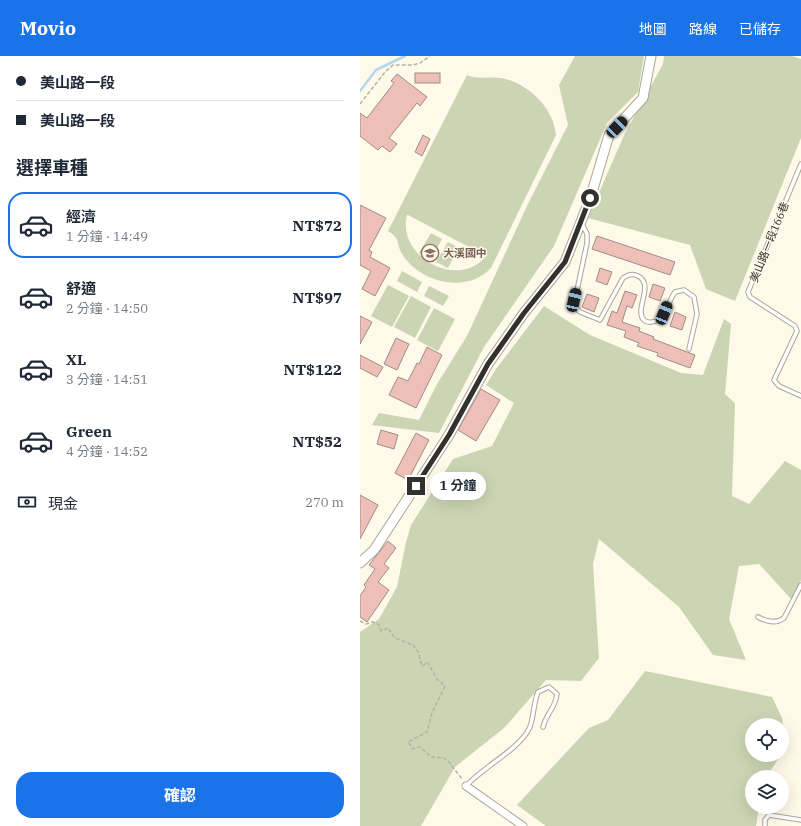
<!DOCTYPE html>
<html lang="zh-TW">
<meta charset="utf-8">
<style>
:root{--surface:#fff;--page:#f2f2f3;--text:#1f2937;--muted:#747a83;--line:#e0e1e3;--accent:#1a73e8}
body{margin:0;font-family:"IBM Plex Serif","Noto Sans TC",serif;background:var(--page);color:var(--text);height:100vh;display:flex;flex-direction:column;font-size:15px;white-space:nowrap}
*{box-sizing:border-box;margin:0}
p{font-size:13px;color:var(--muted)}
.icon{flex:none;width:22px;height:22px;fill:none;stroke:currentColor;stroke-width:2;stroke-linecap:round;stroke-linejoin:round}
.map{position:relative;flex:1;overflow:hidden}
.side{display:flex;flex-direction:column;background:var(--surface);width:360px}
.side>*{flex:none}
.banner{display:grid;align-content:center;height:88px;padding:0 16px;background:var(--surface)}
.tools{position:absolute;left:385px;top:662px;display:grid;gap:8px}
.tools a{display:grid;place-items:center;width:44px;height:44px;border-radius:50%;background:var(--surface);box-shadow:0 4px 16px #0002;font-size:20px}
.end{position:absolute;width:18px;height:18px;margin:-9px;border:5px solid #33312b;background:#fff;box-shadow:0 0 0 2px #fff}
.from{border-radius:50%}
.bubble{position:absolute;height:28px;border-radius:14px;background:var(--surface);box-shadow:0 4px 16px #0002;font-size:13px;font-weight:700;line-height:28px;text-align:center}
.car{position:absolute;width:12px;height:24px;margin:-12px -6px;border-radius:5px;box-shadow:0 0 3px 1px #0007;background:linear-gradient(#222 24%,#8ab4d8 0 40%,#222 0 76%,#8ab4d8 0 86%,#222 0)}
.banner b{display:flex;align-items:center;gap:14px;height:38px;font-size:15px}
.banner b+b{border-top:1px solid var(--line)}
.banner i{width:10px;height:10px;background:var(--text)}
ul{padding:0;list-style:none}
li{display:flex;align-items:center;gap:12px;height:66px;margin:0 8px 6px;padding:0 8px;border:2px solid transparent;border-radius:16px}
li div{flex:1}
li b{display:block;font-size:15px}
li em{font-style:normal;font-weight:700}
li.current{border-color:var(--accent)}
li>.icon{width:36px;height:36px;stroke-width:1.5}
h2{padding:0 16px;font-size:18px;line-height:48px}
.pay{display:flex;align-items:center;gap:10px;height:44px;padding:0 16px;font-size:15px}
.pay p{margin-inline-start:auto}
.button{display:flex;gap:8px;margin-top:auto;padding:8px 16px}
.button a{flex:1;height:46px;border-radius:16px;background:var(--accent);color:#fff;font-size:16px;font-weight:700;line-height:46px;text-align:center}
header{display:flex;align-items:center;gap:24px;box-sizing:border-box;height:56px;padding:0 20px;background:var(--accent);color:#fff}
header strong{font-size:19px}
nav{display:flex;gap:22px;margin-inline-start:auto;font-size:14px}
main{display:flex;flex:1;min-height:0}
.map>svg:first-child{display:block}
.green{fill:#cbd4b3;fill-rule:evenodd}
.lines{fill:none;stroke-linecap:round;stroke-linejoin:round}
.stream{stroke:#b3d6f3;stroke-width:2.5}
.building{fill:#edbfb6;stroke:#9e8d8a}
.service-casing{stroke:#aba697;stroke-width:5.5}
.minor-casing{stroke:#aba697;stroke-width:9}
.tertiary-casing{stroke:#aba697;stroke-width:11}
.path{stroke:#b5b1a5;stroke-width:1.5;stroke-dasharray:4 2;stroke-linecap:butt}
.service{stroke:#fff;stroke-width:3.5}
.minor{stroke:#fff;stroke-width:7}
.tertiary{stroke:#fff;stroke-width:9}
.route{stroke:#33312b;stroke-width:5}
.labels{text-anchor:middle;stroke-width:3;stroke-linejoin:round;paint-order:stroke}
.street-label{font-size:11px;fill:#33312b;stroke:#fef9e9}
.education-label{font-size:11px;font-weight:bold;fill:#785e54;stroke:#fef9e9;text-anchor:start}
</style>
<header>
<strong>Movio</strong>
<nav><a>地圖</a><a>路線</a><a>已儲存</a></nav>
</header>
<main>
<section class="side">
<div class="banner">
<b><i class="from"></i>美山路一段</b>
<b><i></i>美山路一段</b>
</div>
<h2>選擇車種</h2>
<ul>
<li class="current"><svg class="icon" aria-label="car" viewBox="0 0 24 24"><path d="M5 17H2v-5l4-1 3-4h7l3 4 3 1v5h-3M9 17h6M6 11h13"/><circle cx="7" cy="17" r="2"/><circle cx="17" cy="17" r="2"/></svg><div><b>經濟</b><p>1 分鐘 · 14:49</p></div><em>NT$72</em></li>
<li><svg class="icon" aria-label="car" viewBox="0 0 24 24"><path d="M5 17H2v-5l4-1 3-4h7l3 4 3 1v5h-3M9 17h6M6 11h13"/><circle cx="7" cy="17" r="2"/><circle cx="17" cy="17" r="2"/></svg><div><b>舒適</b><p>2 分鐘 · 14:50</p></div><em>NT$97</em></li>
<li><svg class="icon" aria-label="car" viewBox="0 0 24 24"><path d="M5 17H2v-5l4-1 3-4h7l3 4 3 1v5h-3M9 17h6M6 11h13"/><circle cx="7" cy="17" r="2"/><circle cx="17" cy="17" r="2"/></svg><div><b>XL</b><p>3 分鐘 · 14:51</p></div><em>NT$122</em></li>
<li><svg class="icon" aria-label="car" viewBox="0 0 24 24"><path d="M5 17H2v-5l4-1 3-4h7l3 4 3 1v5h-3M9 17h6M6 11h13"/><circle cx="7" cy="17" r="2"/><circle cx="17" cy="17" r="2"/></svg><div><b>Green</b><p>4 分鐘 · 14:52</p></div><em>NT$52</em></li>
</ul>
<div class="pay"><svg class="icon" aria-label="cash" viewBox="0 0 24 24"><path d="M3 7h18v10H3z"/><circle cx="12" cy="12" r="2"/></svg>現金<p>270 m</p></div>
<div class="button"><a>確認</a></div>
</section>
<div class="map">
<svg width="441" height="770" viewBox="0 0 441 770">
<rect width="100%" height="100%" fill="#fef9e9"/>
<g class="green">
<polygon points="215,0 284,0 278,36 247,67 194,190 124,291 79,377 12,369 19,357 59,364 77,328 107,280 167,150 208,69 199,29"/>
<polygon points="304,0 432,0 441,3 441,82 375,245 346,233 330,189 228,162 265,77 303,8"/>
<path d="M107,19C117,24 129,20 141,22C161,25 183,43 191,61C194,67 195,73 196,79L131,212C107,238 60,227 42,198C36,187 41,183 28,175ZM47,159H48L126,200C98,235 36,200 47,159Z"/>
<polygon points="71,177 82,183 71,203 59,197"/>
<polygon points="88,186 99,192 88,212 76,206"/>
<polygon points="42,215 62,226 57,236 37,225"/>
<polygon points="28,229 49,240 32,271 11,260"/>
<polygon points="69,230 89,240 83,250 64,240"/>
<polygon points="51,240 71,251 55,282 34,271"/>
<polygon points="184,250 230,279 321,317 343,319 364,263 371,268 365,338 375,347 372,440 389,448 425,405 441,414 441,524 432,544 399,508 379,510 369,563 386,604 353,599 319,551 239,483 233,508 239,602 221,625 186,624 144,672 95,711 61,770 0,770 0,576 19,563 37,531 46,486 51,469 93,403 132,390 154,347 126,329 136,313"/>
<polygon points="74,252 95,263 78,295 57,284"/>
<polygon points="285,615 412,641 422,662 426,691 422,697 422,669 392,669 392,699 421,699 406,721 392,721 392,751 399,751 396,770 186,770 157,749 229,672 248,664"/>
</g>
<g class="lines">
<polyline class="stream" points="0,35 16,14 45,0"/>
</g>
<g class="building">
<rect x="55" y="17" width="25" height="10"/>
<polygon points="37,18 67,41 60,50 57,47 29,82 37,88 30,96 22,90 18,94 0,80 0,57 7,62 34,27 31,25"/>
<polygon points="63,79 70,83 62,100 55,96"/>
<polygon points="0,149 26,162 9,194 12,196 10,201 30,212 15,240 2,233 11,215 0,209"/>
<polygon points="237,180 315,206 310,219 232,193"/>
<polygon points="240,212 252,216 247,229 236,225"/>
<polygon points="293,228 305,232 300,245 289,241"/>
<polygon points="265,235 277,239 272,252 267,250 262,266 280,272 279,275 294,281 293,283 335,299 330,312 297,300 298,297 277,290 279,287 264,281 266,275 247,269 252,255 257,257"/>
<polygon points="227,238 239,242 234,256 222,251"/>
<polygon points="315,256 326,261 322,274 310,270"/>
<polygon points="0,260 12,266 0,288"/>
<polygon points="36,282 49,288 37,314 24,308"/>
<polygon points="67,291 82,299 56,352 29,339 38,321 48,325 57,307 59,308"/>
<polygon points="0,299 23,311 17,321 0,312"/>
<polygon points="121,333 140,344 116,385 98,374"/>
<polygon points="21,374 38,379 34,393 17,388"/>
<polygon points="56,377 69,384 48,424 35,417"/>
<polygon points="0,439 18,449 0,483"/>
<polygon points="28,485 36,492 24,508 29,512 18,526 29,534 7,566 0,561 0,540 6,531 4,529 15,513 9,509"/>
</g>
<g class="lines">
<defs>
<g id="service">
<polyline points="441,108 388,236 390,241 435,270 437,275 414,324 419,330 441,340"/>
<path d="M222,168L227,178V187L215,244L216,252L220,256L240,264L263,222C268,219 272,217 278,220C292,227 280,246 281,257C282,271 299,267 304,258C308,251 310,243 315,236L324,234L334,241L337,258L329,293"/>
<path d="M398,561C407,566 416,568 424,562L441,529"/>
<path d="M106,730C123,711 158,694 169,673C174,663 173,648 178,636L189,631L197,638C195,653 187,656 183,671"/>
<polyline points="405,770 405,764 409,759 441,764"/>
</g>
<polyline id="minor" points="106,730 163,770"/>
<polyline id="tertiary" points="0,507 14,494 89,379 128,308 164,257 205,206 230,143 249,79 283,42 291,0"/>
</defs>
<use href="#service" class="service-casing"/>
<use href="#minor" class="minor-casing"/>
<use href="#tertiary" class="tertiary-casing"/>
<g class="path">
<polyline points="0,48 25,16 33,9 53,9 60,7 70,0"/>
<polyline points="0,565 6,568 13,566 19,569 21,575 28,572 35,582 53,589 59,597 60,605 63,610 67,606 77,623 85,630 72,657 67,676 48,686 53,693 60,691 71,701 84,702 89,706 102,723"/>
</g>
<use href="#service" class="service"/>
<use href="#minor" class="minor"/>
<use href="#tertiary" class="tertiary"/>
</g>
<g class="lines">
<polyline class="route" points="56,430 89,379 128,308 164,257 205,206 230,142"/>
</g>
<defs>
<symbol id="school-ring" viewBox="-11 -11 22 22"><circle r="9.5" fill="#fef9e9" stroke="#8d6e63" stroke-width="1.5"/><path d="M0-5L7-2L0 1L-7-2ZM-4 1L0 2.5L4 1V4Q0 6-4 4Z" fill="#8d6e63"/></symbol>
</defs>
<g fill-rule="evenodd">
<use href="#school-ring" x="60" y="187" width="20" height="20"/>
</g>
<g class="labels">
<g class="street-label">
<text transform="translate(409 186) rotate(-68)" y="4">美山路一段166巷</text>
</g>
<g class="education-label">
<text x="83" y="201">大溪國中</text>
</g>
</g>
</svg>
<div class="tools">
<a><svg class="icon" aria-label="locate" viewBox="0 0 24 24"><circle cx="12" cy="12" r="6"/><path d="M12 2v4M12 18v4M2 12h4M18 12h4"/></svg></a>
<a><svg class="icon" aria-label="layers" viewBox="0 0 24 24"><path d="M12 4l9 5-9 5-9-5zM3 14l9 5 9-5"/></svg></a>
</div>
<i class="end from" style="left:230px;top:142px"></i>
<i class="end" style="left:56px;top:430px"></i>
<div class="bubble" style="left:70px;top:416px;width:56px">1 分鐘</div>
<i class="car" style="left:257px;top:71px;rotate:44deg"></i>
<i class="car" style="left:214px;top:244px;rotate:13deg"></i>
<i class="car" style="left:304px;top:257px;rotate:22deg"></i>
</div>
</main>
